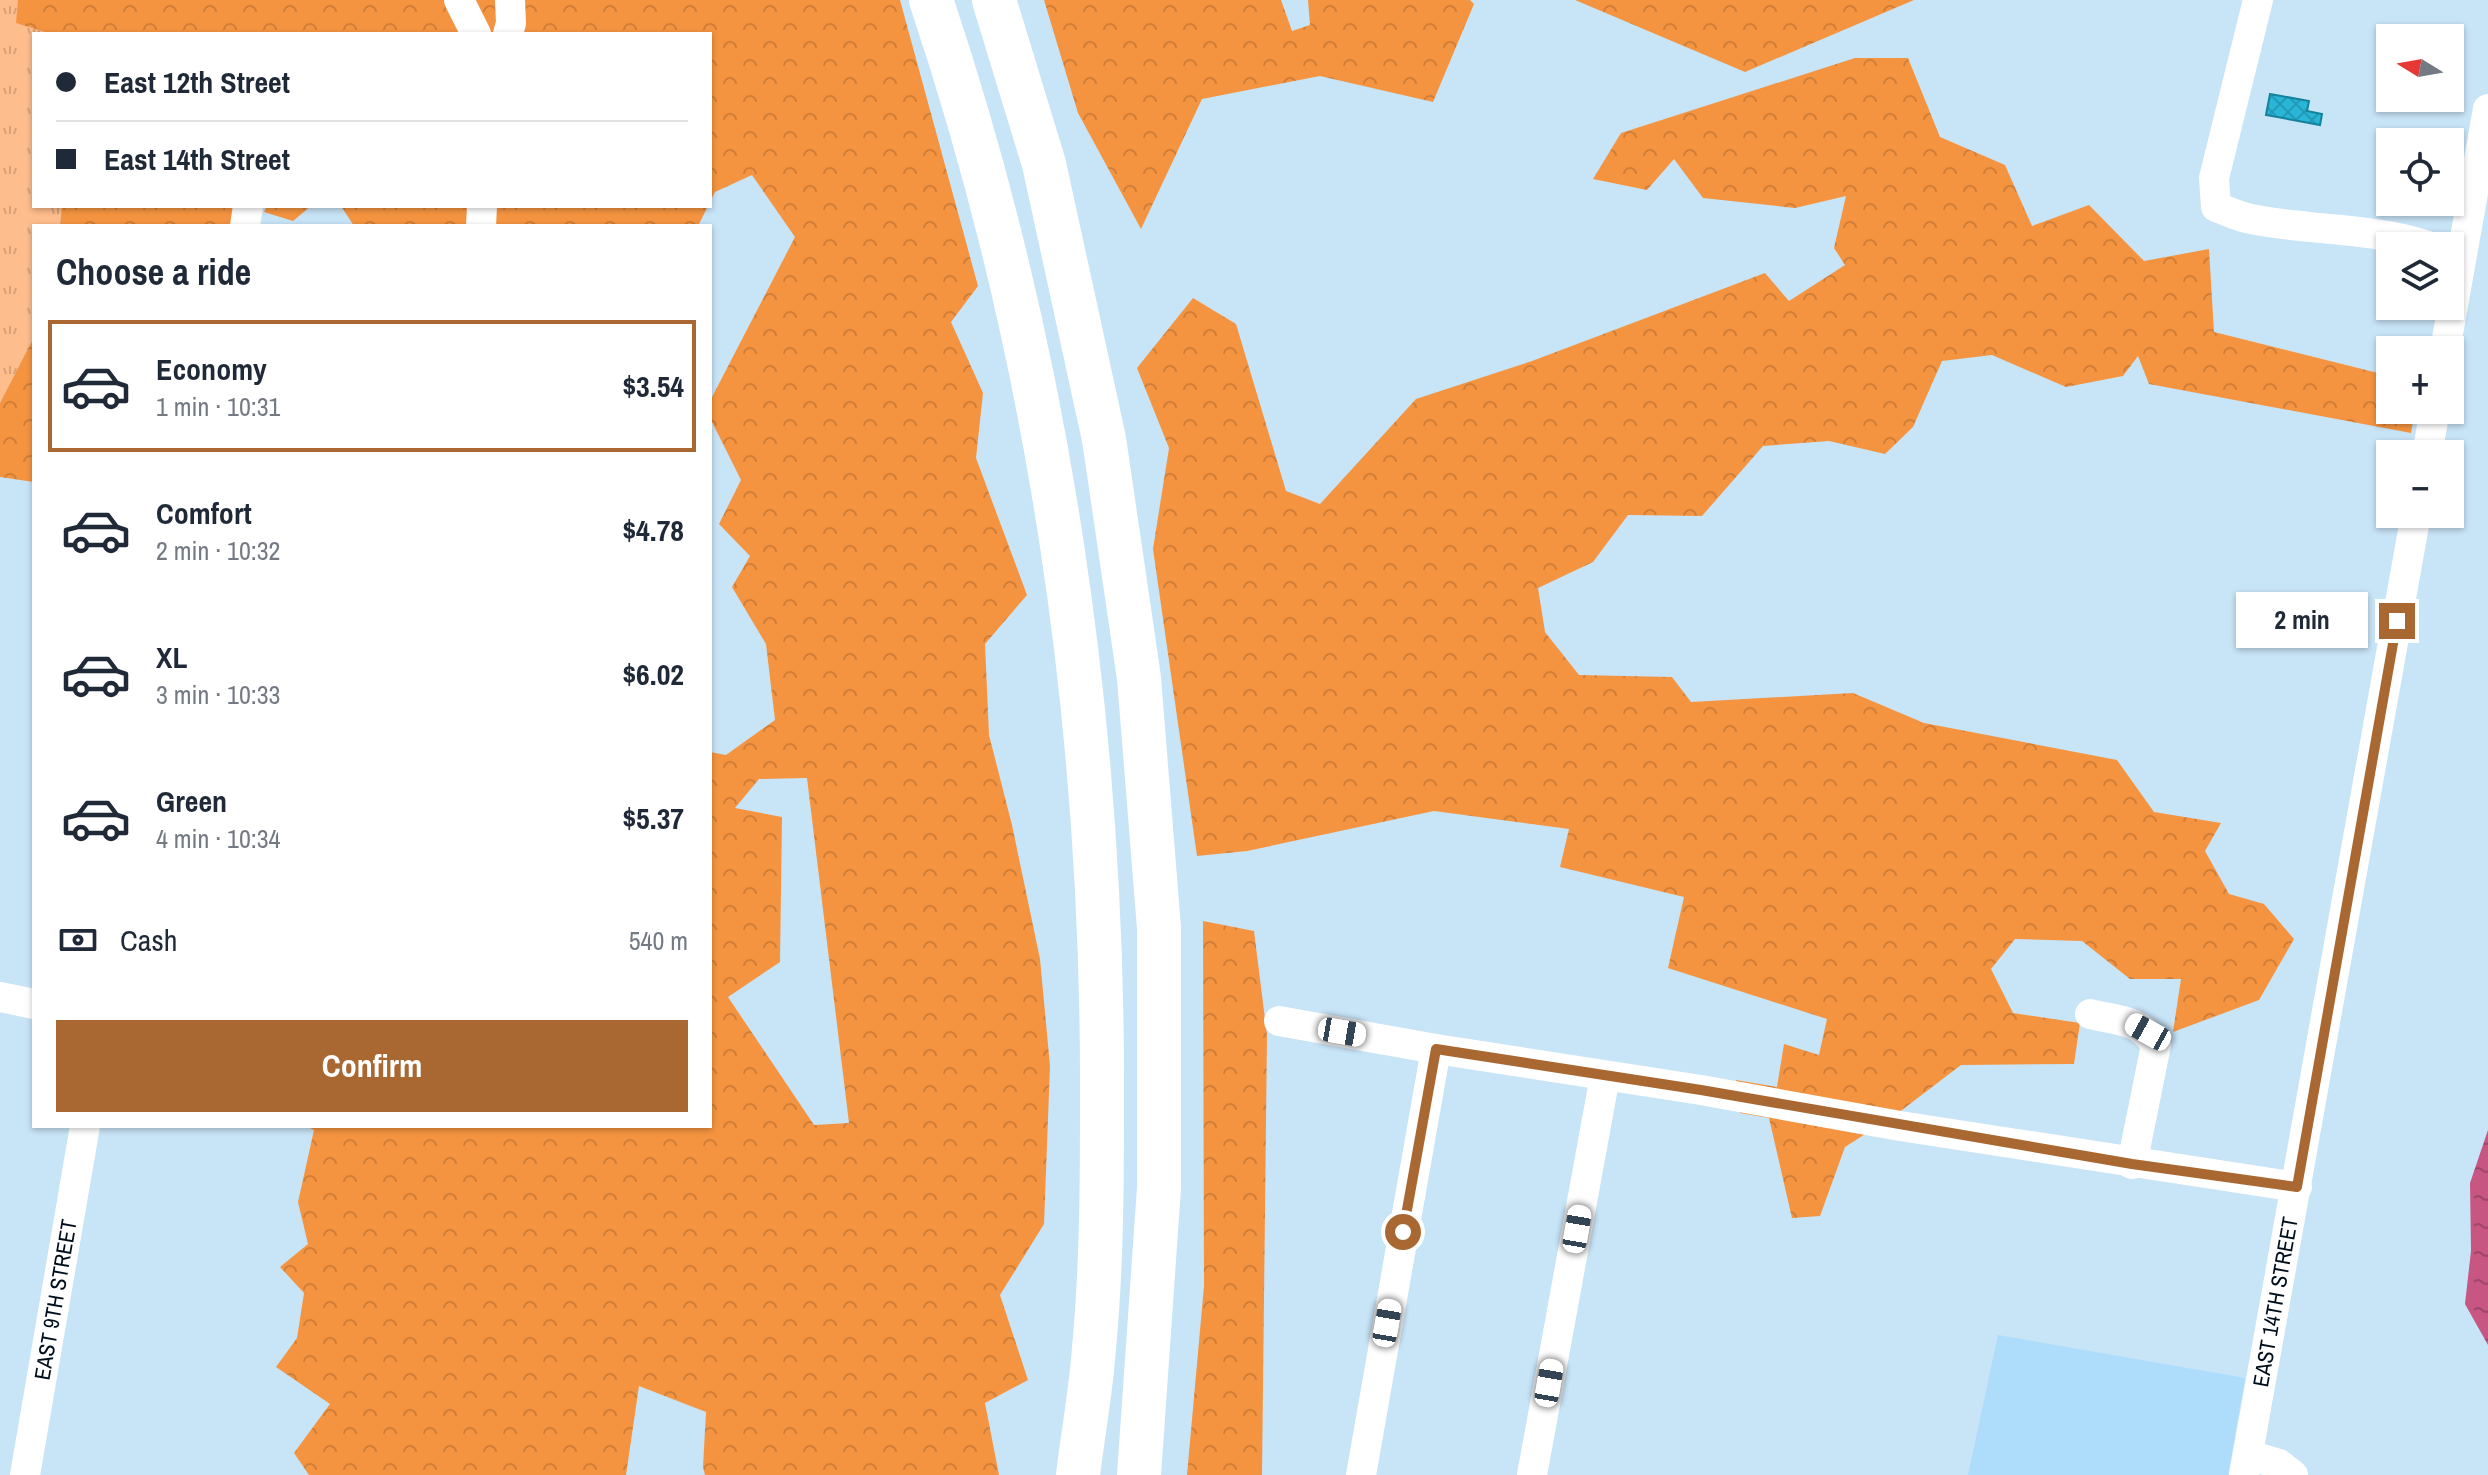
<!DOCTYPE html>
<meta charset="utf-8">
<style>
:root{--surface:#fff;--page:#f2f2f3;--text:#1f2937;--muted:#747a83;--line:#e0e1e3;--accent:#a96832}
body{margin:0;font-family:"Archivo Narrow",sans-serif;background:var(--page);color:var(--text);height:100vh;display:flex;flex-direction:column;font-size:30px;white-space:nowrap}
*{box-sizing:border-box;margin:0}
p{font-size:26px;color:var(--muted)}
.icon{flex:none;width:44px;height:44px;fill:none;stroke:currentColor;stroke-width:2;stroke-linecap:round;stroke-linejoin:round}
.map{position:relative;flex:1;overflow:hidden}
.drawer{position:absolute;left:32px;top:224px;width:680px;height:904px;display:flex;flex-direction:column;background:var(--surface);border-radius:0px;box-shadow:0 2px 6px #0004}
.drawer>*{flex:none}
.top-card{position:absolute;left:32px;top:32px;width:680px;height:176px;border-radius:0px;box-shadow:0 2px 6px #0004;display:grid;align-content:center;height:176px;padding:0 24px;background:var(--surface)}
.needle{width:52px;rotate:281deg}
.fabs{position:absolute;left:2376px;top:24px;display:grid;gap:16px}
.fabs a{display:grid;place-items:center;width:88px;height:88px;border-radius:0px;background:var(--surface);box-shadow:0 2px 6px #0004;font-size:40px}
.end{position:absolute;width:36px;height:36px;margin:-18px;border:10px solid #a96832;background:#fff;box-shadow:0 0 0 4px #fff}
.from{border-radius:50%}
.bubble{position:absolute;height:56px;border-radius:0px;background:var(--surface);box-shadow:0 2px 6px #0004;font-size:26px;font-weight:700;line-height:56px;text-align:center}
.car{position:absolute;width:24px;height:48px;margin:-24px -12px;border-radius:10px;box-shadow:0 0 6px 2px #0007;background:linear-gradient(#fff 24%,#345 0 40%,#fff 0 76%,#345 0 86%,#fff 0)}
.top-card b{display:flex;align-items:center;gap:28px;height:76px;font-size:30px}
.top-card b+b{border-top:2px solid var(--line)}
.top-card i{width:20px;height:20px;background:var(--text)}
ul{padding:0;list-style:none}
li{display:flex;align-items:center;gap:24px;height:132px;margin:0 16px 12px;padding:0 8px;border:4px solid transparent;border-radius:0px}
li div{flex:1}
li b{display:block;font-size:30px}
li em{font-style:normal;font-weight:700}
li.selected{border-color:var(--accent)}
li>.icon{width:72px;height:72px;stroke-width:1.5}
h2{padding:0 24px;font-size:36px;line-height:96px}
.pay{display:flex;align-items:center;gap:20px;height:88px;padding:0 24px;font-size:30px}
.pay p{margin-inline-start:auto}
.action{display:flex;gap:16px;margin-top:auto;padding:16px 24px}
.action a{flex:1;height:92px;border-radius:0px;background:var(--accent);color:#fff;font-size:32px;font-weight:700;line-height:92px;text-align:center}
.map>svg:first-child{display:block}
.built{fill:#aedcfb}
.grass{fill:url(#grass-tufts)}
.forest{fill:url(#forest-crowns);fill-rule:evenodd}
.water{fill:url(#water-ripples)}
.building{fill:url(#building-cross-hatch);stroke:#12839b;stroke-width:2}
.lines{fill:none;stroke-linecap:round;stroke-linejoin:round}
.minor{stroke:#fff;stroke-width:30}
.highway{stroke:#fff;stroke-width:44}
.route{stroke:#a96832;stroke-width:10}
.labels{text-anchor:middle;stroke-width:8;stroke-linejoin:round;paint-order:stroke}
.street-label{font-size:22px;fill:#000e1b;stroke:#c8e4f7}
</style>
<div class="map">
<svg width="2488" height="1475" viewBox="0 0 2488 1475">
<defs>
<pattern id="grass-tufts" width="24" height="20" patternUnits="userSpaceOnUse" patternTransform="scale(2)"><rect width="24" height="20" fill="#febd8c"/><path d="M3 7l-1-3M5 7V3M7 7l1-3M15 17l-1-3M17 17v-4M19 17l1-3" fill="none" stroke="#d8a178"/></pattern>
<pattern id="forest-crowns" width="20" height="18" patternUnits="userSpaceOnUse" patternTransform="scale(2)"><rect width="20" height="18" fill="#f59440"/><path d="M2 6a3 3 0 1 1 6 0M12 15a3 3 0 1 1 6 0" fill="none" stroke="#d07e38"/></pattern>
<pattern id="water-ripples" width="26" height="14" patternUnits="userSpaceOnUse" patternTransform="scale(2)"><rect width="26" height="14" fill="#c75682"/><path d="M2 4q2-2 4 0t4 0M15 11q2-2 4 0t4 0" fill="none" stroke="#9f466a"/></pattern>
<pattern id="building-cross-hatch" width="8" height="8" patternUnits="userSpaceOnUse" patternTransform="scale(2)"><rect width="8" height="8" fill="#28b5d6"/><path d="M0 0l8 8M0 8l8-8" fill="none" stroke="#229ab7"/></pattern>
</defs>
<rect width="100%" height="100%" fill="#c8e4f7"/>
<polygon class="built" points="1998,1335 2245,1378 2228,1475 1968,1475"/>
<polygon class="grass" points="0,0 18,0 17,23 51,34 34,34 34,206 62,206 60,226 34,226 34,337 0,403"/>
<g class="forest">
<path d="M18,0H900L978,286L951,322L983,393L976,458L1027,595L985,644L989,735L1012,825L1040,959L1050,1066L1044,1224L1000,1295L1028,1380L985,1403L999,1475H705L703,1467L706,1412L639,1386L626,1475H309L294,1453L330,1404L276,1367L297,1338L304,1293L280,1267L308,1244L298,1202L314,1130L306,1126H710V752L726,755L775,720L766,644L732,587L750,556L719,524L741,480L710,418V401L795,237L752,175L715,192L710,202V34H51L16,23ZM806,778H807L849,1123L814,1125L728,997L780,962L782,817L735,808L759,779Z"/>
<polygon points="1044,0 1281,0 1292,31 1310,25 1308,0 1470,0 1474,4 1433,102 1320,76 1202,99 1141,229 1078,113"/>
<polygon points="1575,0 1914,0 1745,72"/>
<polygon points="1855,58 1908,58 1940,137 2005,165 2032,226 2089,205 2144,261 2209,249 2214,332 2390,376 2390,410 2415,410 2411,433 2149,384 2138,356 2123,376 2066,387 1992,355 1942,361 1913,427 1885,454 1829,441 1763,446 1702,516 1628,515 1593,562 1538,588 1545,632 1579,675 1672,677 1691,702 1853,693 1924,723 2117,760 2154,812 2221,823 2205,851 2229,894 2264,904 2294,939 2259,1000 2173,1032 2181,979 2130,979 2082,941 2015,939 1991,969 2013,1013 2080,1023 2074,1064 1961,1065 1898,1113 1845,1147 1820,1216 1792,1218 1769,1118 1740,1113 1736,1080 1777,1087 1784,1044 1819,1055 1827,1019 1668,968 1684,897 1560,867 1569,829 1434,811 1247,851 1197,856 1153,549 1169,448 1137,368 1193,298 1236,324 1286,491 1320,504 1416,399 1532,361 1765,273 1789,301 1845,265 1834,248 1846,196 1795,208 1703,198 1674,159 1647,190 1593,179 1621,133"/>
<polygon points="62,206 235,206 231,226 60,226"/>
<polygon points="267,206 311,206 293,221 264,212"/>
<polygon points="341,206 708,206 698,226 354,226"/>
<polygon points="34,337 34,482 0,477 0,403"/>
<polygon points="1203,921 1254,931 1267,1035 1262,1475 1187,1475 1204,1286"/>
</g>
<polygon class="water" points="2488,1130 2488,1345 2465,1304 2471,1251 2470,1183"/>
<polygon class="building" points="2270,94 2309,101 2307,111 2322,114 2320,125 2266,115"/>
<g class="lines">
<g class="minor">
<polyline points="459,0 476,34"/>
<path d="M2258,0L2214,178L2216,207C2228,211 2239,217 2251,219C2310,231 2370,227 2428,246"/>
<polyline points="508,34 511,23 510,0"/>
<polyline points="245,226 248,206"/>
<polyline points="481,226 482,206"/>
<polyline points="2445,350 2488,109"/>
<polyline points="2427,454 2435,410"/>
<polyline points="0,997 34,1004"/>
<path d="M2090,1014C2118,1021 2140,1019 2156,1045L2132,1164"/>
<polyline points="1279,1021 1436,1049 1701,1090 1900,1126 2297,1187"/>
<polyline points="2248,1455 2279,1464 2293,1475"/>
<path id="s1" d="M25,1475L85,1126"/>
<polyline points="1361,1475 1436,1049"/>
<polyline points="1532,1475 1605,1076"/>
<path id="s2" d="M2244,1475L2416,514"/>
</g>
<g class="highway">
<path d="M931,0C1049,351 1103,724 1102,1093C1102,1178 1102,1264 1094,1348C1091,1391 1083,1433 1078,1475"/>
<polyline points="994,0 1044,164 1104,439 1139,678 1159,928 1159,1188 1139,1475"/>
</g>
</g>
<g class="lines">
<polyline class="route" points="1403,1232 1436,1049 1701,1090 2132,1164 2297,1187 2397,621"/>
</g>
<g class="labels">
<g class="street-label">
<text dy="8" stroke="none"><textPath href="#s1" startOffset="178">EAST 9TH STREET</textPath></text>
<text dy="8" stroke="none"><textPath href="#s2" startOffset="176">EAST 14TH STREET</textPath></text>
</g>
</g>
</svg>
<div class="fabs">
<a><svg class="needle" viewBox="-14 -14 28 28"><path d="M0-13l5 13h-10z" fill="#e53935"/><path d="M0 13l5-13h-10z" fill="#747a83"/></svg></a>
<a><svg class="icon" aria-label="locate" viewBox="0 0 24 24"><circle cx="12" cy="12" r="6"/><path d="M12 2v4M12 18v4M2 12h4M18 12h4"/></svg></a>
<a><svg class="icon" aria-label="layers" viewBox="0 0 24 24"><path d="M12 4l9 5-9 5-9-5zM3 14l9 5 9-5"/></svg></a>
<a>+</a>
<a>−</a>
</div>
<i class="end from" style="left:1403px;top:1232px"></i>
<i class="end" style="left:2397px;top:621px"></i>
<div class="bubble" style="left:2236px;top:592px;width:132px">2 min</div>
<i class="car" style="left:1342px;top:1032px;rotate:100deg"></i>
<i class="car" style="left:2148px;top:1032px;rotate:299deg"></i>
<i class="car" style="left:1577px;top:1229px;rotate:10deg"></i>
<i class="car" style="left:1387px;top:1323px;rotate:10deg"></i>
<i class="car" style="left:1549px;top:1383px;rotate:10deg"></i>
<div class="top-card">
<b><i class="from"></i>East 12th Street</b>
<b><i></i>East 14th Street</b>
</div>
<section class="drawer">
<h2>Choose a ride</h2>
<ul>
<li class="selected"><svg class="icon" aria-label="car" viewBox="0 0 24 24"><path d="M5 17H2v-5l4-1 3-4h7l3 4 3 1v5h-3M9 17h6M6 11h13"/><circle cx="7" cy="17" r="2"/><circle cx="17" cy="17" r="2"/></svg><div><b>Economy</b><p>1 min · 10:31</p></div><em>$3.54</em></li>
<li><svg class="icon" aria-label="car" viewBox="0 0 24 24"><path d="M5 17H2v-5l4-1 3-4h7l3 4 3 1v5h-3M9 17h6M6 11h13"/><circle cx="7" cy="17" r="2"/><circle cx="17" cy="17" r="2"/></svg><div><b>Comfort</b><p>2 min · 10:32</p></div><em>$4.78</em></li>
<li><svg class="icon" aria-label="car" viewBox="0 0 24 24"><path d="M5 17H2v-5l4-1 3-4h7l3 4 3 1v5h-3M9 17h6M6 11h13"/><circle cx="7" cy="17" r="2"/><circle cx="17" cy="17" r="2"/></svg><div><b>XL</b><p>3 min · 10:33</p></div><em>$6.02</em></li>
<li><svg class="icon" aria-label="car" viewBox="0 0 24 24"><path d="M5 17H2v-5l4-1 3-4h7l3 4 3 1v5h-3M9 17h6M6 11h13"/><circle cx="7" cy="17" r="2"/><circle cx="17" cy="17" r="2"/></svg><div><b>Green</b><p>4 min · 10:34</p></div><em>$5.37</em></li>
</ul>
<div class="pay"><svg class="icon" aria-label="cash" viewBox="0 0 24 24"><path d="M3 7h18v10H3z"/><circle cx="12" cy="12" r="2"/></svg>Cash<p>540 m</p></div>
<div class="action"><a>Confirm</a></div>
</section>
</div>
